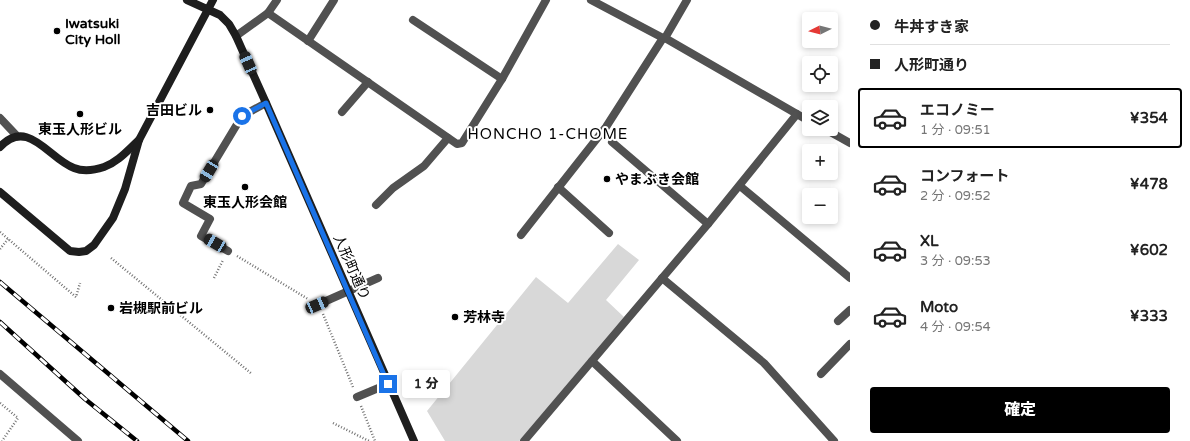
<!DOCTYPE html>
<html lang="ja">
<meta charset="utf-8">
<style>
:root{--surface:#fff;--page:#f6f6f6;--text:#222;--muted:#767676;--line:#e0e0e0;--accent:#000}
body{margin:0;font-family:"Varela Round","Noto Sans JP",sans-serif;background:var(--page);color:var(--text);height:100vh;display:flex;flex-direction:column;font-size:15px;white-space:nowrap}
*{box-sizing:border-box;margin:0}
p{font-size:13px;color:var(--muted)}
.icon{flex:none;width:22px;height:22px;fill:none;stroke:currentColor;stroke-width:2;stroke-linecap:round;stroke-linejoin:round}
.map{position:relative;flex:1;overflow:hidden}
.drawer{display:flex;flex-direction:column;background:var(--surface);width:340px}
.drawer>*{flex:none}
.hud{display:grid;align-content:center;height:88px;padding:0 20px;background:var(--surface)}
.needle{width:26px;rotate:264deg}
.controls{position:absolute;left:802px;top:12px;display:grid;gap:8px}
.controls a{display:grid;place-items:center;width:36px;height:36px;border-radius:4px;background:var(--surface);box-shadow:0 2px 6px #0003;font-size:20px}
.end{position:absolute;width:18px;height:18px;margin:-9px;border:5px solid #1a73e8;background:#fff;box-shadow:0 0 0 2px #fff}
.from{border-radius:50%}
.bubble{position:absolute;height:28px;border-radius:4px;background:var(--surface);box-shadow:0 2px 6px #0003;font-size:13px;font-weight:800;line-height:28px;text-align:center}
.car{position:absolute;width:12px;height:24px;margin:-12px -6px;border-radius:5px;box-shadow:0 0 3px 1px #0007;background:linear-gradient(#222 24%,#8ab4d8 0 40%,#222 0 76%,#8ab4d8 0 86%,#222 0)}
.hud b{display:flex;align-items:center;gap:14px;height:38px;font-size:15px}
.hud b+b{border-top:1px solid var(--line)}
.hud i{width:10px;height:10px;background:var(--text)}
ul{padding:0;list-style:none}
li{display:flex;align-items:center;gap:12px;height:60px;margin:0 8px 6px;padding:0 12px;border:2px solid transparent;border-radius:4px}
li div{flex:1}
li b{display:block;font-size:15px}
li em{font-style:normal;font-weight:800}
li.active{border-color:var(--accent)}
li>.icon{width:36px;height:36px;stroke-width:1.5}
.button{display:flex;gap:8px;margin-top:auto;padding:8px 20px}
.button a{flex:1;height:46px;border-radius:4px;background:var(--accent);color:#fff;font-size:16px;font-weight:800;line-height:46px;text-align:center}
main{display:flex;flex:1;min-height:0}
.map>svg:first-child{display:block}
.green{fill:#d8d8d8}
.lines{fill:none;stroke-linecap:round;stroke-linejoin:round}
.path{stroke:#737373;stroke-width:2.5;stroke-dasharray:1 2;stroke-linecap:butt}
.lane{stroke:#515151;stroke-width:8}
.street{stroke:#515151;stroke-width:8}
.secondary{stroke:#1e1e1e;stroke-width:8}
.rail-casing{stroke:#000;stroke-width:4.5}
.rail{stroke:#fff;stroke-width:3;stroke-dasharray:9;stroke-linecap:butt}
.route{stroke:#1a73e8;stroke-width:5}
.poi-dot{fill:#000;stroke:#fff;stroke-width:1.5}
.labels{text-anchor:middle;stroke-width:4;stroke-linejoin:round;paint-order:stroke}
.poi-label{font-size:14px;font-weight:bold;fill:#000;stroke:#fff;text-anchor:start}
.street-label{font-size:14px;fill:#000;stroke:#fff}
.neighbourhood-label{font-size:15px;letter-spacing:1px;fill:#000;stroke:#fff}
</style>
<main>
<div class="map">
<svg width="850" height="441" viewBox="0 0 850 441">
<rect width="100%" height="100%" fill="#fff"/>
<polygon class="green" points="618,244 639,260 606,300 624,317 519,441 445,441 427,411 536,277 568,303"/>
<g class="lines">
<g class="path">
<polyline points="0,232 76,297 80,283"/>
<polyline points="0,249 8,239"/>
<polyline points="237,256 308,299"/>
<polyline points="111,258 252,374"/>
<polyline points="214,278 223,260"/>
<polyline points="323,314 353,387"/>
<polyline points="0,403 18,418 2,441"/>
<polyline points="361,406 375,441"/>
<polyline points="333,423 369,441"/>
</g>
<g class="lane">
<polyline points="268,13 277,0"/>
<polyline points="413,20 502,79"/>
<polyline points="308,41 334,0"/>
<polyline points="342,112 368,82"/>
<polyline points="612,142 708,224"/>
<polyline points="376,205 393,188 424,166 448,138"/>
<polyline points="521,235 606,127 663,38"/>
<polyline points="228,251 201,236 210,219 183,203 191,186 201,184 242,116 266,103"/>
<polyline points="317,305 378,278"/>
<polyline points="838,321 850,310"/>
<polyline points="821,374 850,344"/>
<polyline points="357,397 388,384"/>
</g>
<g class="street">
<polyline points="591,0 663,38 665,38 809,121"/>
<polyline points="236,36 268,13 457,144 462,143 502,79 546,0"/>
<polyline points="665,38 687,0"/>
<polyline points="0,118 17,136"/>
<polyline points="825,129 850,143"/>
<polyline points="740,186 850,278"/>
<polyline points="558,187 609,233"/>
<polyline points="662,278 764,363 834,441"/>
<polyline points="592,361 677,441"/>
<polyline points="0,374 78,441"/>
<polyline points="524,441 708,224 797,114"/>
</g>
<g class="secondary">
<polyline points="187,0 220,15 229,24 236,36 266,103 414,441"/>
<path d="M0,147C28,117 49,159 74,168C84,172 95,170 104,167C118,162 128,150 139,140"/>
<polyline points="0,192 70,251 79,252 86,251 94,245 113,218 125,189 139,140 213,0"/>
</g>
<defs>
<g id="rail">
<polyline points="0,282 188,441"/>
<polyline points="0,322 85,399 137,441"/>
</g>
</defs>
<use href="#rail" class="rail-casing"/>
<use href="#rail" class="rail"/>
</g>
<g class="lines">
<polyline class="route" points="242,116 266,103 388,384"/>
</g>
<g class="poi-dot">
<circle cx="57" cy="31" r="4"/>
<circle cx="210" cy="110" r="4"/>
<circle cx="80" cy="114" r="4"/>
<circle cx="607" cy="179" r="4"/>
<circle cx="245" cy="187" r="4"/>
<circle cx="111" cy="308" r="4"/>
<circle cx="455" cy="317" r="4"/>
</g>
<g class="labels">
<g class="poi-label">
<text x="65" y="28">Iwatsuki<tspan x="65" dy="16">City Holl</tspan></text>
<text x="202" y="115" text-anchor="end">吉田ビル</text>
<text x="80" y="134" text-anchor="middle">東玉人形ビル</text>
<text x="615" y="184">やまぶき会館</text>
<text x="245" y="207" text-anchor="middle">東玉人形会館</text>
<text x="119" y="313">岩槻駅前ビル</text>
<text x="463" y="322">芳林寺</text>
</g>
<g class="street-label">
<text transform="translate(352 267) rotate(66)" y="5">人形町通り</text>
</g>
<g class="neighbourhood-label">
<text x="548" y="139">HONCHO 1-CHOME</text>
</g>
</g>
</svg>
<div class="controls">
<a><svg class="needle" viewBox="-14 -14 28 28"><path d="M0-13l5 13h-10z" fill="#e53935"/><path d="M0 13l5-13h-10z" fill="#767676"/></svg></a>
<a><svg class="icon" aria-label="locate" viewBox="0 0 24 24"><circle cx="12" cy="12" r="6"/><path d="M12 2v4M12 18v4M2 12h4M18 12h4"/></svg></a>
<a><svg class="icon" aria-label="layers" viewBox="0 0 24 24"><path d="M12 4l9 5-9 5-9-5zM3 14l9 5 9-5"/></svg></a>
<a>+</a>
<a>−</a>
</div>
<i class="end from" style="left:242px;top:116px"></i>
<i class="end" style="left:388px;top:384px"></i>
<div class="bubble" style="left:402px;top:370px;width:48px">1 分</div>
<i class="car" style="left:248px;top:63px;rotate:336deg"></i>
<i class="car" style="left:209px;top:171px;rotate:211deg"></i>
<i class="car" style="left:215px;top:243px;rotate:300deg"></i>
<i class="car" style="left:317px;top:305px;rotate:67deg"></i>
</div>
<section class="drawer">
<div class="hud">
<b><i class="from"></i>牛丼すき家</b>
<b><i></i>人形町通り</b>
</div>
<ul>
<li class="active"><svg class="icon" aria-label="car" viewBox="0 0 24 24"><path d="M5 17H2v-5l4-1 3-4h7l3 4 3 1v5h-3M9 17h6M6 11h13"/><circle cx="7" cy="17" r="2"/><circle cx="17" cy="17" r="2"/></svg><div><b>エコノミー</b><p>1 分 · 09:51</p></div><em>¥354</em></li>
<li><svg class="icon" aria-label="car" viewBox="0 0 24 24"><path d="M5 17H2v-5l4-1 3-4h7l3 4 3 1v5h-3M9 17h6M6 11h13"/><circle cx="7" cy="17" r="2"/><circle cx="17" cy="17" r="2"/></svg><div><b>コンフォート</b><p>2 分 · 09:52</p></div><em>¥478</em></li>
<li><svg class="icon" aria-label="car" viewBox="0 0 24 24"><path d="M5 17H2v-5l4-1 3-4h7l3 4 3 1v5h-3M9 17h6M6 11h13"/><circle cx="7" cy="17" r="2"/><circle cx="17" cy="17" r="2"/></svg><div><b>XL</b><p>3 分 · 09:53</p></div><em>¥602</em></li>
<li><svg class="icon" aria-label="car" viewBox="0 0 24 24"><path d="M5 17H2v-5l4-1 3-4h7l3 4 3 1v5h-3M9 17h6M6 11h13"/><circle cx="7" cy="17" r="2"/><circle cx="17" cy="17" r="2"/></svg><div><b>Moto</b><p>4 分 · 09:54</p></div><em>¥333</em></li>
</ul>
<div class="button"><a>確定</a></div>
</section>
</main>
